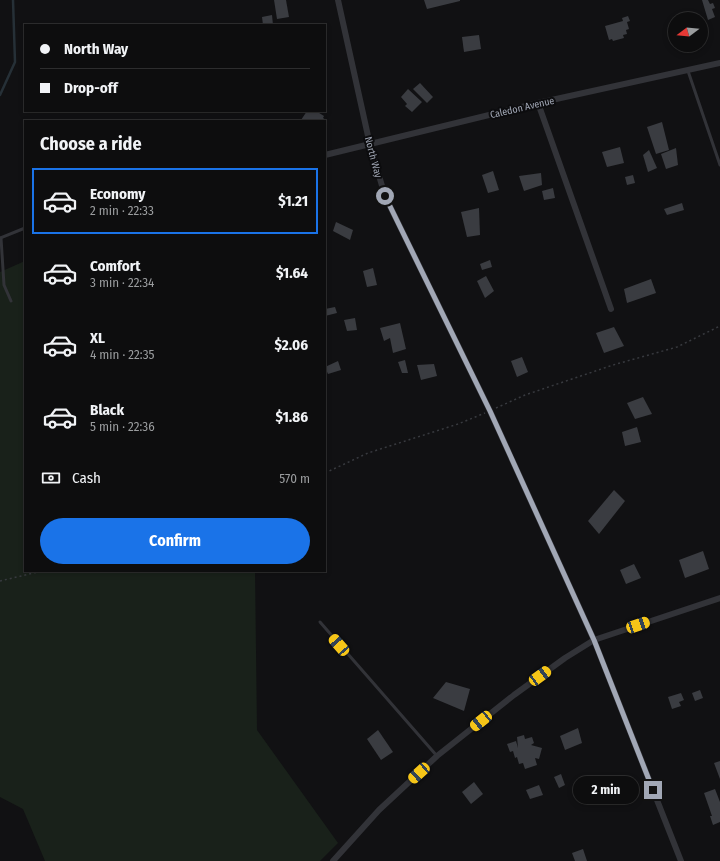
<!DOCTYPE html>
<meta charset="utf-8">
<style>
:root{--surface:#0d0d0e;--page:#161617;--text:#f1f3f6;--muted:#9a9c9e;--line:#2d2d2e;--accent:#1a73e8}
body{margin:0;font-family:"Fira Sans Condensed",sans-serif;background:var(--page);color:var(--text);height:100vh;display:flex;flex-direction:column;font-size:15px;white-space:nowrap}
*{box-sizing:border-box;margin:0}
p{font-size:13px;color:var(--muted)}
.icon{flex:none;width:22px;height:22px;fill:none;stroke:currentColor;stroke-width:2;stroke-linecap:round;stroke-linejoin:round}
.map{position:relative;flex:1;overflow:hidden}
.side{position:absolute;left:24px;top:120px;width:302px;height:452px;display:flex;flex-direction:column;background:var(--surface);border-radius:0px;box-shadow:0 2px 6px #0003,0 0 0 1px var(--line)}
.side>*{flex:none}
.banner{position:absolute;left:24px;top:24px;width:302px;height:88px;border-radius:0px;box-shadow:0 2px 6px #0003,0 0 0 1px var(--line);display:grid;align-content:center;height:88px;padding:0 16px;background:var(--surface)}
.needle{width:26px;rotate:254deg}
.fabs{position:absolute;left:668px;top:12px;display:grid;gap:8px}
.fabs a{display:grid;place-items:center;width:40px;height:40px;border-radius:50%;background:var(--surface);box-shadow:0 2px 6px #0003,0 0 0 1px var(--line);font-size:20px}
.end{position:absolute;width:18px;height:18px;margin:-9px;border:5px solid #a1a7b5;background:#111;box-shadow:0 0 0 2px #111}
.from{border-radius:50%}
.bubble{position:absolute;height:28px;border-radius:14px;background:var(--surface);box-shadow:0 2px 6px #0003,0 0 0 1px var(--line);font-size:13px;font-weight:700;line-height:28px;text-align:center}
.car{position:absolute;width:12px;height:24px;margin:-12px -6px;border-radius:5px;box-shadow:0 0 3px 1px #0007;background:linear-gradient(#f5c518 24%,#345 0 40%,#f5c518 0 76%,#345 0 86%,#f5c518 0)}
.banner b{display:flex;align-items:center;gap:14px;height:38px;font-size:15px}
.banner b+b{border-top:1px solid var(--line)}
.banner i{width:10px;height:10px;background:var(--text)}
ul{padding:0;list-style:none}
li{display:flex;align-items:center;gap:12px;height:66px;margin:0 8px 6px;padding:0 8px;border:2px solid transparent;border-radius:0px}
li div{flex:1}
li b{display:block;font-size:15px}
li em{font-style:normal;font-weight:700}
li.selected{border-color:var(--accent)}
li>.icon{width:36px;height:36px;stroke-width:1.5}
h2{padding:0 16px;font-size:18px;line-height:48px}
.pay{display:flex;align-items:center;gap:10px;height:44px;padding:0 16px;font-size:15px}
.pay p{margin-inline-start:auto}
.primary-button{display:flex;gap:8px;margin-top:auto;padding:8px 16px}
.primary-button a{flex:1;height:46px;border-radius:24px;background:var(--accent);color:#fff;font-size:16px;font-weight:700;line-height:46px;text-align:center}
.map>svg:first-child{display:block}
.green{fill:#19211a}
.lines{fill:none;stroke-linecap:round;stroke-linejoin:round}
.stream{stroke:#263037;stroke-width:2.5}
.building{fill:#3a3c41}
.path{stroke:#383a3f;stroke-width:1.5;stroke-dasharray:2 3;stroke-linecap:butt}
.lane{stroke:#323338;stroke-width:3}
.street{stroke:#323338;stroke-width:6}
.route{stroke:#a1a7b5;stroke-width:5}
.labels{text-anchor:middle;stroke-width:4;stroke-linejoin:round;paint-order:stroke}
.street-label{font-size:10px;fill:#a1a7b5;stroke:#0c0c0e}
</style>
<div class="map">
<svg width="720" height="861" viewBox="0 0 720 861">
<rect width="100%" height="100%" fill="#111113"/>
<polygon class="green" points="25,261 25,571 255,571 257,730 338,843 320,861 45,861 23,809 0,797 0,272"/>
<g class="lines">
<polyline class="stream" points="0,95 15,62 13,0"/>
</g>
<g class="building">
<polygon points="274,0 286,0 289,17 277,19"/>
<polygon points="424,0 460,0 460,1 427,9"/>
<polygon points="702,0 708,0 710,4 713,3 715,8 712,9 715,17 708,20"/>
<polygon points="272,15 273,25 263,25 262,17"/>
<polygon points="628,16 630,21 627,22 629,29 626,30 627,34 623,35 624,38 613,41 612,39 609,40 605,26 623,21 622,18"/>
<polygon points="479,35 481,49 464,52 462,37"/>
<polygon points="420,83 433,97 427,103 413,89"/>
<polygon points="408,89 422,102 412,112 405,106 407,104 401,97"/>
<polygon points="307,111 316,111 324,116 323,118 326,120 303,121 301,120"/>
<polygon points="662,122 669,150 656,154 647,127"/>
<polygon points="620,147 624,163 607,167 602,152"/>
<polygon points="676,148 678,165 666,169 661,154"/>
<polygon points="649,150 657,168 648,172 643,155"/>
<polygon points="493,171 499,190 488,193 482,175"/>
<polygon points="541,173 542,185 524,191 519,176"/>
<polygon points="633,175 635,183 627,185 625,177"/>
<polygon points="553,188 555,198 544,200 542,191"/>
<polygon points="682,203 684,210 667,215 664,209"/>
<polygon points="479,208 480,235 467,237 461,212"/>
<polygon points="336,222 353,230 350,240 333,231"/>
<polygon points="490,260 492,267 482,270 480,264"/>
<polygon points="373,268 377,285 367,287 363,271"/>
<polygon points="486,276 494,291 485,298 477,281"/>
<polygon points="651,279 656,293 627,303 624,289"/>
<polygon points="335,307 337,313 325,316 325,309"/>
<polygon points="355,318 357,330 347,331 344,320"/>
<polygon points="400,323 406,349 393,353 390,338 384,341 380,328"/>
<polygon points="614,327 624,346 604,353 596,333"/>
<polygon points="522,357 528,372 517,377 511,361"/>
<polygon points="405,360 408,373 402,373 398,362"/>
<polygon points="338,361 341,370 328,374 325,367"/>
<polygon points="434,364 437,376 421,380 417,365"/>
<polygon points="643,397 652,414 635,419 627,403"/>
<polygon points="637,427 641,442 625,446 622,432"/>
<polygon points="614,490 625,501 599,534 588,521"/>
<polygon points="703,551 709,569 685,578 679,560"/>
<polygon points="634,564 641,578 626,584 620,570"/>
<polygon points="446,682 470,689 464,711 433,698"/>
<polygon points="700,690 703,698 695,701 692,693"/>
<polygon points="681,693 684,700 679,702 681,706 672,709 668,697"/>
<polygon points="578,728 582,743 565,750 560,736"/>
<polygon points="378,730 393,752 381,760 367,739"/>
<polygon points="524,735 525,739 532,737 534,743 531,745 542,748 539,759 535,758 537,765 525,769 523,763 519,764 517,757 515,758 513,751 510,752 507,744 516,741 518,748 517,737"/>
<polygon points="720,761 720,779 714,763"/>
<polygon points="561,774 565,785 559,788 554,777"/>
<polygon points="601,777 605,788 590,794 585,783"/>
<polygon points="474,782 483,794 471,804 462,792"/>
<polygon points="539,785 543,795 530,799 526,790"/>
<polygon points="715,789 720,802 720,822 713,825 710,816 712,816 704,793"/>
<polygon points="583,849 587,861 575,861 572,853"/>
</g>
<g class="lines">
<g class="path">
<polyline points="496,408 525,395 613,365 677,347 720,326"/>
<polyline points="325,473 368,453 458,424 485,413"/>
<polyline points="0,581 42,571"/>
</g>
<g class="lane">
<polyline points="688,71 720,165"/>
<polyline points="0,238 25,228"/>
<polyline points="1,238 4,285 11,301"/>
<polyline points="320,622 437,756"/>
</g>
<g class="street">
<polyline points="338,0 370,145 385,196 490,411 594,640 681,861"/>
<polyline points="538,103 611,309"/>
<polyline points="325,155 538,103 720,63"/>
<polyline points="333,861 379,810 437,756 514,695 565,658 594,640 720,598"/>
</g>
</g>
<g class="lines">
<polyline class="route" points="385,196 490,411 594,640 653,790"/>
</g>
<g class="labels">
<g class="street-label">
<text transform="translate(522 107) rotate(-13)" y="4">Caledon Avenue</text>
<text transform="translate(374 157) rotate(75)" y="4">North Way</text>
</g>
</g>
</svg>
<div class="fabs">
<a><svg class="needle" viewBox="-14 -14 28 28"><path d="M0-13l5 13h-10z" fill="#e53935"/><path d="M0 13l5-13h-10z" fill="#9a9c9e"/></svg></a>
</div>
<i class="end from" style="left:385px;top:196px"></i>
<i class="end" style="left:653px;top:790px"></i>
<div class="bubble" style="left:573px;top:776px;width:66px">2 min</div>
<i class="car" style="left:638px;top:625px;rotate:71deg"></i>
<i class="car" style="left:339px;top:645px;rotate:319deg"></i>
<i class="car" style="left:540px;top:676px;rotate:54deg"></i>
<i class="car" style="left:481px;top:721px;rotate:231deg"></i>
<i class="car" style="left:419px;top:773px;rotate:228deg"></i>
<div class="banner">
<b><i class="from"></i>North Way</b>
<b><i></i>Drop-off</b>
</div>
<section class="side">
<h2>Choose a ride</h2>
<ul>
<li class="selected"><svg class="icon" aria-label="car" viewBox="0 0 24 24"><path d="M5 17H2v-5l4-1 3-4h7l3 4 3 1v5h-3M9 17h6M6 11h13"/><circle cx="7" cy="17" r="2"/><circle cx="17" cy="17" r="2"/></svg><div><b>Economy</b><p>2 min · 22:33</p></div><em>$1.21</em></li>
<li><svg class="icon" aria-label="car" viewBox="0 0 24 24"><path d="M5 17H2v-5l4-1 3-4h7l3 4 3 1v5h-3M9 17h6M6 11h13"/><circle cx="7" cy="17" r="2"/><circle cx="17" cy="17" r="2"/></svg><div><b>Comfort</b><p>3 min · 22:34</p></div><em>$1.64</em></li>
<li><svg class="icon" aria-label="car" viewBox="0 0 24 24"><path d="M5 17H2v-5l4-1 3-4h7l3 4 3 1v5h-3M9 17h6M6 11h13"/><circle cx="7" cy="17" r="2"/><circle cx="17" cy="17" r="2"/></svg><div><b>XL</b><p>4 min · 22:35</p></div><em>$2.06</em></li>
<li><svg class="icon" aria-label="car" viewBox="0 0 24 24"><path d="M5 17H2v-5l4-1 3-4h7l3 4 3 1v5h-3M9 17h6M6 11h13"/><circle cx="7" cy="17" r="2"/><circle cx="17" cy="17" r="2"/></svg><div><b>Black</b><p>5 min · 22:36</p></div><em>$1.86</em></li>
</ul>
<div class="pay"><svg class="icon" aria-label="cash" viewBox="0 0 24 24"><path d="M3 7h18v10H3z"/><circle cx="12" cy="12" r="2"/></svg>Cash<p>570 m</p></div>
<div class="primary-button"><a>Confirm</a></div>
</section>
</div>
